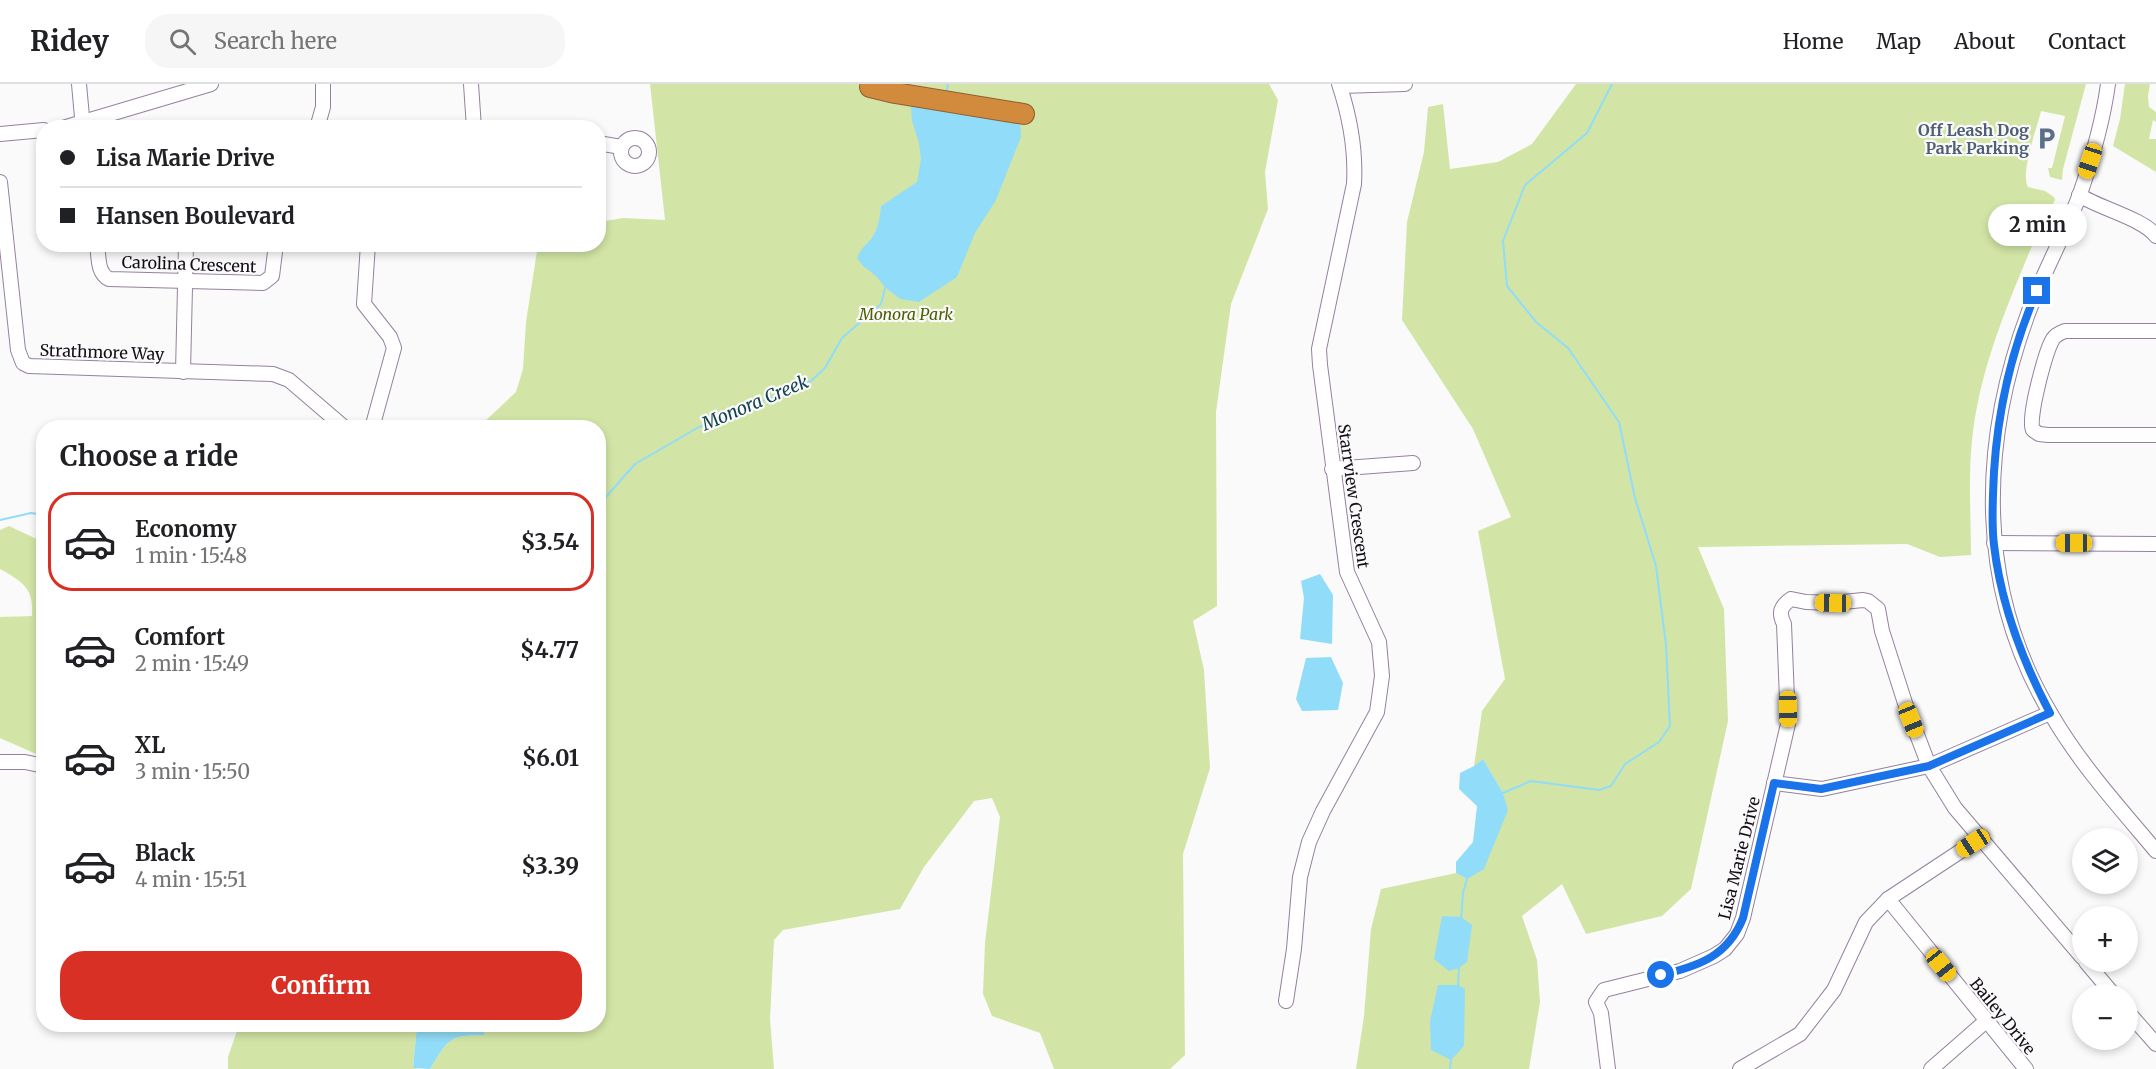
<!DOCTYPE html>
<meta charset="utf-8">
<style>
:root{--surface:#fff;--page:#f6f6f6;--text:#202124;--muted:#757577;--line:#e0e0e0;--accent:#d93025}
body{margin:0;font-family:Merriweather,serif;background:var(--page);color:var(--text);height:100vh;display:flex;flex-direction:column;font-size:22px;white-space:nowrap}
*{box-sizing:border-box;margin:0}
p{font-size:20px;color:var(--muted)}
.icon{flex:none;width:33px;height:33px;fill:none;stroke:currentColor;stroke-width:2;stroke-linecap:round;stroke-linejoin:round}
.map{position:relative;flex:1;overflow:hidden}
.details{position:absolute;left:36px;top:336px;width:570px;height:612px;display:flex;flex-direction:column;background:var(--surface);border-radius:24px;box-shadow:0 3px 9px #0003}
.details>*{flex:none}
.guide{position:absolute;left:36px;top:36px;width:570px;height:132px;border-radius:24px;box-shadow:0 3px 9px #0003;display:grid;align-content:center;height:132px;padding:0 24px;background:var(--surface)}
.buttons{position:absolute;left:2072px;top:744px;display:grid;gap:12px}
.buttons a{display:grid;place-items:center;width:66px;height:66px;border-radius:50%;background:var(--surface);box-shadow:0 3px 9px #0003;font-size:30px}
.end{position:absolute;width:27px;height:27px;margin:-14px;border:8px solid #1a73e8;background:#fff;box-shadow:0 0 0 3px #fff}
.from{border-radius:50%}
.bubble{position:absolute;height:42px;border-radius:21px;background:var(--surface);box-shadow:0 3px 9px #0003;font-size:20px;font-weight:700;line-height:42px;text-align:center}
.car{position:absolute;width:18px;height:36px;margin:-18px -9px;border-radius:8px;box-shadow:0 0 4px 2px #0007;background:linear-gradient(#f5c518 24%,#345 0 40%,#f5c518 0 76%,#345 0 86%,#f5c518 0)}
.guide b{display:flex;align-items:center;gap:21px;height:57px;font-size:22px}
.guide b+b{border-top:2px solid var(--line)}
.guide i{width:15px;height:15px;background:var(--text)}
ul{padding:0;list-style:none}
li{display:flex;align-items:center;gap:18px;height:99px;margin:0 12px 9px;padding:0 12px;border:3px solid transparent;border-radius:24px}
li div{flex:1}
li b{display:block;font-size:22px}
li em{font-style:normal;font-weight:700}
li.selected{border-color:var(--accent)}
li>.icon{width:54px;height:54px;stroke-width:1.5}
h2{padding:0 24px;font-size:27px;line-height:72px}
.action{display:flex;gap:12px;margin-top:auto;padding:12px 24px}
.action a{flex:1;height:69px;border-radius:24px;background:var(--accent);color:#fff;font-size:24px;font-weight:700;line-height:69px;text-align:center}
header{display:flex;align-items:center;gap:36px;box-sizing:border-box;height:84px;padding:0 30px;background:var(--surface);border-bottom:2px solid var(--line)}
header strong{font-size:28px}
nav{display:flex;gap:33px;margin-inline-start:auto;font-size:21px}
.search{width:420px;height:54px;background:var(--page);display:flex;align-items:center;gap:15px;box-sizing:border-box;padding:0 21px;border-radius:24px;color:var(--muted);font-size:22px}
.map>svg:first-child{display:block}
.green{fill:#d2e5a6}
.water{fill:#91dcf8}
.lines{fill:none;stroke-linecap:round;stroke-linejoin:round}
.stream{stroke:#91dcf8;stroke-width:2}
.minor-casing{stroke:#94819e;stroke-width:16}
.highway-casing{stroke:#905f30;stroke-width:22}
.minor{stroke:#fff;stroke-width:14}
.highway{stroke:#d28b3d;stroke-width:20}
.route{stroke:#1a73e8;stroke-width:8}
.labels{text-anchor:middle;stroke-width:4.5;stroke-linejoin:round;paint-order:stroke}
.service-label{font-size:16px;font-weight:bold;fill:#4e5e75;stroke:#fafafa;text-anchor:end}
.street-label{font-size:16px;fill:#140d17;stroke:#fafafa}
.park-label{font-size:16px;font-style:italic;fill:#4d5e04;stroke:#fafafa}
.water-label{font-size:18px;font-style:italic;fill:#14414f;stroke:#fafafa}
</style>
<header>
<strong>Ridey</strong>
<div class="search"><svg class="icon" aria-label="search" viewBox="0 0 24 24"><circle cx="10" cy="10" r="6"/><path d="M15 15l6 6"/></svg>Search here</div>
<nav><a>Home</a><a>Map</a><a>About</a><a>Contact</a></nav>
</header>
<div class="map">
<svg width="2156" height="985" viewBox="0 0 2156 985">
<rect width="100%" height="100%" fill="#fafafa"/>
<g class="green">
<path d="M650,0H1269L1278,16L1265,88L1268,125L1231,220L1216,328L1217,522L1193,537L1204,586L1210,684L1183,770L1185,971L1170,985H1054L1040,949L992,932L983,910L985,859L1000,733L992,714L974,717L924,783L900,825L783,846L774,856L770,935L774,985H430C448,956 448,951 483,951L485,941L598,940V344L482,343L483,339L516,308L523,285L526,238L537,167L547,161L598,160L599,138L623,134L665,136Z"/>
<path d="M1576,0H2086L2063,85L2062,96L2050,93L2048,84H2052L2065,32L2041,27C2037,44 2020,89 2028,103L2045,107L2054,113L2055,116C2041,138 2032,162 2022,186C1999,241 1978,297 1972,357C1968,394 1971,433 1971,471L1940,473L1907,460L1698,463L1724,525L1728,637L1691,805L1662,832L1586,850L1562,800L1522,832L1537,876L1540,918L1529,985H1356L1364,932L1371,845L1381,805L1456,789L1467,795L1506,721L1503,709L1483,675L1474,682L1482,627L1505,595L1478,447L1511,433L1473,345L1402,236L1407,138L1424,68L1428,23L1443,20L1450,85L1498,78L1532,60Z"/>
<polygon points="2125,0 2150,0 2148,12 2149,23 2156,28 2156,38 2153,36 2149,55 2156,55 2156,88 2113,62 2120,35"/>
<path d="M9,442L43,458V673L0,654V533L32,532C34,504 23,498 0,485V446Z"/>
<polygon points="239,941 417,941 413,984 421,985 228,985 228,973"/>
</g>
<g class="water">
<path d="M905,15L1020,34L1021,53L996,116L975,149L957,193L919,218L900,215L885,203L876,192L863,182L857,174C861,164 865,162 871,155C878,146 880,133 881,122L917,98L921,75L919,59L912,37L911,23Z"/>
<polygon points="1320,490 1333,511 1332,560 1300,555 1304,514 1301,497"/>
<polygon points="1331,573 1343,599 1338,626 1302,627 1296,615 1306,574"/>
<polygon points="1483,675 1503,709 1508,726 1484,785 1467,795 1456,789 1456,778 1473,758 1477,722 1459,705 1460,689 1474,682"/>
<polygon points="1442,832 1461,833 1472,841 1467,878 1459,884 1449,887 1434,875"/>
<polygon points="1438,901 1458,901 1465,905 1464,962 1451,976 1431,966 1430,937"/>
<path d="M417,941V940L485,941L484,951C448,951 448,956 430,985L413,984Z"/>
</g>
<g class="lines">
<g class="stream">
<polyline points="946,10 948,0"/>
<polyline points="598,422 635,380 699,343 811,297 825,284 842,254 881,220 886,201"/>
<polyline points="0,436 31,429 44,431"/>
<polyline points="1503,709 1531,697 1599,706 1611,702 1625,680 1659,658 1670,642 1666,561 1656,482 1635,414 1619,338 1568,264 1536,238 1507,202 1503,157 1525,101 1587,49 1612,0"/>
<polyline points="1461,835 1463,809 1467,795"/>
<polyline points="1458,901 1459,883"/>
<polyline points="1450,985 1451,976"/>
</g>
<defs>
<g id="minor">
<polyline points="79,0 83,44"/>
<polyline points="471,0 474,44"/>
<path d="M2108,0C2103,37 2092,75 2080,110C2065,150 2044,187 2029,227C1979,360 1976,505 2051,630C2080,680 2119,723 2156,767"/>
<polyline points="1340,2 1405,0"/>
<polyline points="63,44 211,0"/>
<polyline points="317,44 323,23 323,0"/>
<polyline points="0,50 44,46"/>
<circle cx="635" cy="68" r="14"/>
<polyline points="598,59 621,63"/>
<polyline points="0,98 18,266 23,279 29,282 273,290 289,296 345,344"/>
<path d="M2079,111C2099,124 2144,135 2156,152"/>
<path d="M97,160C99,173 97,189 109,195L263,199L272,192L276,160"/>
<polyline points="368,160 364,220 390,253 394,264 372,344"/>
<path d="M2156,247H2065C2060,249 2056,250 2053,255C2046,266 2027,335 2033,346L2039,350L2048,351H2156"/>
<polyline points="183,288 186,160"/>
<polyline points="1332,385 1413,379"/>
<polyline points="1994,459 2156,460"/>
<polyline points="0,678 25,678 44,682"/>
<polyline points="1774,699 1822,705 1929,682 2050,629"/>
<polyline points="1888,815 2026,985"/>
<polyline points="2086,878 2113,910"/>
<path d="M1286,917L1294,865L1300,793L1309,758L1323,727L1377,628L1382,592L1379,558L1347,488L1320,281L1319,265L1354,100C1356,65 1350,33 1339,0"/>
<polyline points="2127,927 2156,960"/>
<path d="M1608,985L1601,929L1596,918L1604,906L1680,887L1714,872L1725,865L1737,850L1743,834L1788,640L1784,540C1778,528 1781,522 1791,515L1806,518L1833,519L1863,516L1868,517L1878,525L1882,547L1905,619L1929,682L1955,724L2082,873"/>
<polyline points="1740,985 1800,950 1834,906 1866,838 1888,815 1982,753"/>
<polyline points="1931,985 1986,937"/>
</g>
<polyline id="highway" points="870,3 895,9 1024,30"/>
</defs>
<use href="#minor" class="minor-casing"/>
<use href="#highway" class="highway-casing"/>
<use href="#minor" class="minor"/>
<use href="#highway" class="highway"/>
</g>
<g class="lines">
<path class="route" d="M1661,891C1699,882 1728,872 1743,834L1774,699L1821,705L1929,682L2050,629C2022,576 2001,521 1994,461C1991,437 1993,412 1994,388C1998,324 2011,266 2037,207"/>
</g>
<defs>
<symbol id="parking-bare" viewBox="-9 -9 18 18"><path d="M-3.5-5.5H1a3.5 3.5 0 0 1 0 7H-1V5.5H-3.5ZM-1-3.4V-.6H.8a1.4 1.4 0 0 0 0-2.8Z" fill="#5c6f8a" stroke="#fafafa" stroke-width="2.5" paint-order="stroke"/></symbol>
</defs>
<g fill-rule="evenodd">
<use href="#parking-bare" x="2030" y="38" width="33" height="33"/>
</g>
<g class="labels">
<g class="service-label">
<text x="2029" y="52">Off Leash Dog<tspan x="2029" dy="18">Park Parking</tspan></text>
</g>
<g class="street-label">
<text transform="translate(189 180) rotate(2)" y="6">Carolina Crescent</text>
<text transform="translate(102 268) rotate(2)" y="6">Strathmore Way</text>
<text transform="translate(1354 412) rotate(82)" y="6">Starrview Crescent</text>
<text transform="translate(1739 774) rotate(-76)" y="6">Lisa Marie Drive</text>
<text transform="translate(2003 932) rotate(51)" y="6">Bailey Drive</text>
</g>
<g class="park-label">
<text x="906" y="236">Monora Park</text>
</g>
<g class="water-label">
<text transform="translate(755 319) rotate(-23)" y="6">Monora Creek</text>
</g>
</g>
</svg>
<div class="buttons">
<a><svg class="icon" aria-label="layers" viewBox="0 0 24 24"><path d="M12 4l9 5-9 5-9-5zM3 14l9 5 9-5"/></svg></a>
<a>+</a>
<a>−</a>
</div>
<i class="end from" style="left:1661px;top:891px"></i>
<i class="end" style="left:2037px;top:207px"></i>
<div class="bubble" style="left:1988px;top:120px;width:99px">2 min</div>
<i class="car" style="left:2090px;top:77px;rotate:198deg"></i>
<i class="car" style="left:2074px;top:459px;rotate:270deg"></i>
<i class="car" style="left:1833px;top:519px;rotate:271deg"></i>
<i class="car" style="left:1788px;top:625px;rotate:179deg"></i>
<i class="car" style="left:1911px;top:636px;rotate:158deg"></i>
<i class="car" style="left:1973px;top:759px;rotate:237deg"></i>
<i class="car" style="left:1941px;top:881px;rotate:141deg"></i>
<div class="guide">
<b><i class="from"></i>Lisa Marie Drive</b>
<b><i></i>Hansen Boulevard</b>
</div>
<section class="details">
<h2>Choose a ride</h2>
<ul>
<li class="selected"><svg class="icon" aria-label="car" viewBox="0 0 24 24"><path d="M5 17H2v-5l4-1 3-4h7l3 4 3 1v5h-3M9 17h6M6 11h13"/><circle cx="7" cy="17" r="2"/><circle cx="17" cy="17" r="2"/></svg><div><b>Economy</b><p>1 min · 15:48</p></div><em>$3.54</em></li>
<li><svg class="icon" aria-label="car" viewBox="0 0 24 24"><path d="M5 17H2v-5l4-1 3-4h7l3 4 3 1v5h-3M9 17h6M6 11h13"/><circle cx="7" cy="17" r="2"/><circle cx="17" cy="17" r="2"/></svg><div><b>Comfort</b><p>2 min · 15:49</p></div><em>$4.77</em></li>
<li><svg class="icon" aria-label="car" viewBox="0 0 24 24"><path d="M5 17H2v-5l4-1 3-4h7l3 4 3 1v5h-3M9 17h6M6 11h13"/><circle cx="7" cy="17" r="2"/><circle cx="17" cy="17" r="2"/></svg><div><b>XL</b><p>3 min · 15:50</p></div><em>$6.01</em></li>
<li><svg class="icon" aria-label="car" viewBox="0 0 24 24"><path d="M5 17H2v-5l4-1 3-4h7l3 4 3 1v5h-3M9 17h6M6 11h13"/><circle cx="7" cy="17" r="2"/><circle cx="17" cy="17" r="2"/></svg><div><b>Black</b><p>4 min · 15:51</p></div><em>$3.39</em></li>
</ul>
<div class="action"><a>Confirm</a></div>
</section>
</div>
